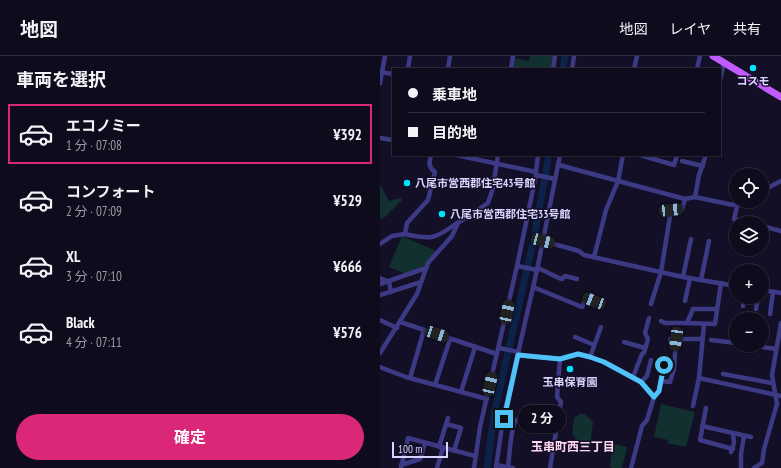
<!DOCTYPE html>
<html lang="ja">
<meta charset="utf-8">
<style>
:root{--surface:#0e0b1c;--page:#171425;--text:#f1f3f6;--muted:#9b9ba3;--line:#2e2b3b;--accent:#db2777}
body{margin:0;font-family:"PT Sans Narrow","Noto Sans JP",sans-serif;background:var(--page);color:var(--text);height:100vh;display:flex;flex-direction:column;font-size:15px;white-space:nowrap}
*{box-sizing:border-box;margin:0}
p{font-size:13px;color:var(--muted)}
.icon{flex:none;width:22px;height:22px;fill:none;stroke:currentColor;stroke-width:2;stroke-linecap:round;stroke-linejoin:round}
.map{position:relative;flex:1;overflow:hidden}
.side{display:flex;flex-direction:column;background:var(--surface);width:380px}
.side>*{flex:none}
.guide{position:absolute;left:12px;top:12px;width:329px;height:88px;border-radius:0px;box-shadow:0 1px 3px #0004,0 0 0 1px var(--line);display:grid;align-content:center;height:88px;padding:0 16px;background:var(--surface)}
.fabs{position:absolute;left:349px;top:112px;display:grid;gap:8px}
.fabs a{display:grid;place-items:center;width:40px;height:40px;border-radius:50%;background:var(--surface);box-shadow:0 1px 3px #0004,0 0 0 1px var(--line);font-size:20px}
.scale{position:absolute;left:12px;bottom:10px;width:56px;box-sizing:border-box;padding-left:4px;border:2px solid #d9d4ff;border-top:0;font-size:11px;line-height:14px;white-space:nowrap;color:#d9d4ff;-webkit-text-stroke:3px #130f26;paint-order:stroke}
.end{position:absolute;width:18px;height:18px;margin:-9px;border:5px solid #4fc3f7;background:#111;box-shadow:0 0 0 2px #111}
.from{border-radius:50%}
.bubble{position:absolute;height:28px;border-radius:14px;background:var(--surface);box-shadow:0 1px 3px #0004,0 0 0 1px var(--line);font-size:13px;font-weight:700;line-height:28px;text-align:center}
.car{position:absolute;width:12px;height:24px;margin:-12px -6px;border-radius:5px;box-shadow:0 0 3px 1px #0007;background:linear-gradient(#222 24%,#8ab4d8 0 40%,#222 0 76%,#8ab4d8 0 86%,#222 0)}
.guide b{display:flex;align-items:center;gap:14px;height:38px;font-size:15px}
.guide b+b{border-top:1px solid var(--line)}
.guide i{width:10px;height:10px;background:var(--text)}
ul{padding:0;list-style:none}
li{display:flex;align-items:center;gap:12px;height:60px;margin:0 8px 6px;padding:0 8px;border:2px solid transparent;border-radius:0px}
li div{flex:1}
li b{display:block;font-size:15px}
li em{font-style:normal;font-weight:700}
li.on{border-color:var(--accent)}
li>.icon{width:36px;height:36px;stroke-width:1.5}
h2{padding:0 16px;font-size:18px;line-height:48px}
.action{display:flex;gap:8px;margin-top:auto;padding:8px 16px}
.action a{flex:1;height:46px;border-radius:24px;background:var(--accent);color:#fff;font-size:16px;font-weight:700;line-height:46px;text-align:center}
header{display:flex;align-items:center;gap:24px;box-sizing:border-box;height:56px;padding:0 20px;background:var(--surface);border-bottom:1px solid var(--line)}
header strong{font-size:19px}
nav{display:flex;gap:22px;margin-inline-start:auto;font-size:14px}
main{display:flex;flex:1;min-height:0}
.map>svg:first-child{display:block}
.green{fill:#12302f}
.lines{fill:none;stroke-linecap:round;stroke-linejoin:round}
.river{stroke:#0c2248;stroke-width:7}
.minor{stroke:#3d3a85;stroke-width:4.5}
.primary{stroke:#c25bff;stroke-width:7}
.route{stroke:#4fc3f7;stroke-width:5}
.poi-dot{fill:#00e5ff;stroke:#130f26;stroke-width:1.5}
.labels{text-anchor:middle;stroke-width:3;stroke-linejoin:round;paint-order:stroke}
.poi-label{font-size:11px;font-weight:bold;fill:#d9d4ff;stroke:#130f26}
.neighbourhood-label{font-size:12px;font-weight:bold;fill:#ffd6f0;stroke:#130f26}
</style>
<header>
<strong>地図</strong>
<nav><a>地図</a><a>レイヤ</a><a>共有</a></nav>
</header>
<main>
<section class="side">
<h2>車両を選択</h2>
<ul>
<li class="on"><svg class="icon" aria-label="car" viewBox="0 0 24 24"><path d="M5 17H2v-5l4-1 3-4h7l3 4 3 1v5h-3M9 17h6M6 11h13"/><circle cx="7" cy="17" r="2"/><circle cx="17" cy="17" r="2"/></svg><div><b>エコノミー</b><p>1 分 · 07:08</p></div><em>¥392</em></li>
<li><svg class="icon" aria-label="car" viewBox="0 0 24 24"><path d="M5 17H2v-5l4-1 3-4h7l3 4 3 1v5h-3M9 17h6M6 11h13"/><circle cx="7" cy="17" r="2"/><circle cx="17" cy="17" r="2"/></svg><div><b>コンフォート</b><p>2 分 · 07:09</p></div><em>¥529</em></li>
<li><svg class="icon" aria-label="car" viewBox="0 0 24 24"><path d="M5 17H2v-5l4-1 3-4h7l3 4 3 1v5h-3M9 17h6M6 11h13"/><circle cx="7" cy="17" r="2"/><circle cx="17" cy="17" r="2"/></svg><div><b>XL</b><p>3 分 · 07:10</p></div><em>¥666</em></li>
<li><svg class="icon" aria-label="car" viewBox="0 0 24 24"><path d="M5 17H2v-5l4-1 3-4h7l3 4 3 1v5h-3M9 17h6M6 11h13"/><circle cx="7" cy="17" r="2"/><circle cx="17" cy="17" r="2"/></svg><div><b>Black</b><p>4 分 · 07:11</p></div><em>¥576</em></li>
</ul>
<div class="action"><a>確定</a></div>
</section>
<div class="map">
<svg width="401" height="412" viewBox="0 0 401 412">
<rect width="100%" height="100%" fill="#130f26"/>
<g class="green">
<polygon points="150,0 173,0 171,13 133,13 134,2 149,5"/>
<polygon points="0,128 9,145 20,142 22,144 5,161 0,163"/>
<polygon points="22,180 56,195 45,209 26,218 9,211"/>
<polygon points="281,348 315,356 306,391 287,387 288,384 274,381"/>
<polygon points="200,358 205,358 213,366 210,392 194,390 195,380 192,379 194,362"/>
<polygon points="233,388 247,391 242,412 232,412 230,410"/>
</g>
<g class="lines">
<g class="river">
<polyline points="183,13 185,0"/>
<polyline points="107,412 114,358 154,182 169,99"/>
</g>
<g class="minor">
<polyline points="28,13 30,0"/>
<polyline points="68,13 70,0"/>
<polyline points="131,13 133,0"/>
<polyline points="173,13 175,0"/>
<polyline points="192,13 194,0"/>
<polyline points="254,13 257,0"/>
<polyline points="317,13 320,0"/>
<polyline points="0,16 13,18"/>
<polyline points="340,24 344,7"/>
<polyline points="0,27 5,0"/>
<polyline points="0,82 13,84"/>
<polyline points="76,99 156,116 156,119 175,123"/>
<polyline points="260,99 294,109 297,99"/>
<polyline points="302,105 323,110"/>
<polyline points="179,109 305,143 315,141 353,149 360,145"/>
<polyline points="156,116 158,99"/>
<polyline points="382,135 401,125"/>
<polyline points="315,141 319,119 326,99"/>
<polyline points="358,147 354,163 369,167"/>
<polyline points="382,170 401,175"/>
<path d="M25,178C52,184 55,183 77,167"/>
<polyline points="163,185 199,195 204,199 303,221 356,230"/>
<path d="M0,188L12,180L25,178L27,167L48,144L55,116C48,111 49,107 51,99"/>
<polyline points="214,201 226,154 238,125 243,99"/>
<polyline points="137,210 157,214"/>
<polyline points="158,212 179,222 182,223 185,220 197,223"/>
<polyline points="303,221 311,183"/>
<polyline points="0,222 9,226 11,236"/>
<polyline points="321,224 329,185"/>
<polyline points="0,228 46,212"/>
<polyline points="153,231 202,251 206,242 218,246"/>
<polyline points="382,234 401,237"/>
<polyline points="0,239 41,226"/>
<polyline points="305,245 310,222"/>
<polyline points="271,248 281,216 291,154 302,154 305,143"/>
<polyline points="363,250 364,241"/>
<polyline points="337,253 313,253 307,267 335,268 341,227"/>
<polyline points="376,253 378,241"/>
<polyline points="390,258 393,236"/>
<polyline points="0,264 17,272"/>
<polyline points="281,265 285,267 307,267"/>
<polyline points="20,266 117,298"/>
<polyline points="195,281 214,289"/>
<polyline points="290,283 322,283"/>
<polyline points="331,284 356,287"/>
<polyline points="244,286 265,292"/>
<polyline points="367,289 396,293"/>
<polyline points="119,292 139,296"/>
<polyline points="0,297 37,238 48,207 72,180 78,167 108,147 113,132 118,99"/>
<polyline points="138,299 180,303 198,298 210,301 224,306 261,326 274,341 267,364 262,370 251,412"/>
<polyline points="210,301 221,271"/>
<polyline points="0,311 26,321 107,343"/>
<polyline points="343,318 392,327"/>
<polyline points="253,321 262,298 264,297 268,283 265,277 269,262"/>
<polyline points="30,322 44,274"/>
<polyline points="319,322 401,340"/>
<polyline points="281,325 290,326 294,313 296,283"/>
<polyline points="261,326 267,320 271,304"/>
<polyline points="55,329 70,283"/>
<polyline points="81,336 95,291"/>
<polyline points="274,341 279,335 284,309 294,310"/>
<polyline points="313,350 319,322 324,268"/>
<polyline points="326,352 320,384 353,393"/>
<polyline points="66,368 81,372 74,395"/>
<polyline points="322,370 353,377 354,387 351,396"/>
<polyline points="353,377 371,381"/>
<polyline points="59,391 68,362"/>
<polyline points="21,409 40,403 45,387"/>
<polyline points="116,409 133,412"/>
<path d="M128,411C130,395 130,380 135,364L176,372"/>
<polyline points="21,412 28,382 95,400"/>
<polyline points="57,412 63,392"/>
<polyline points="94,412 100,371 137,210 156,119"/>
<polyline points="116,412 123,363 157,214 180,99"/>
<polyline points="170,412 181,346 177,341 180,303"/>
<polyline points="361,412 361,398 364,380"/>
<polyline points="374,412 382,407 384,393 397,348 392,319 401,267"/>
</g>
<polyline class="primary" points="333,0 401,41"/>
</g>
<g class="lines">
<polyline class="route" points="124,363 138,299 180,303 198,298 210,301 224,306 261,326 274,341 279,335 284,309"/>
</g>
<g class="poi-dot">
<circle cx="373" cy="12" r="4"/>
<circle cx="27" cy="127" r="4"/>
<circle cx="62" cy="158" r="4"/>
<circle cx="190" cy="313" r="4"/>
</g>
<g class="labels">
<g class="poi-label">
<text x="373" y="29">コスモ</text>
<text x="35" y="131" text-anchor="start">八尾市営西郡住宅43号館</text>
<text x="70" y="162" text-anchor="start">八尾市営西郡住宅33号館</text>
<text x="190" y="330">玉串保育園</text>
</g>
<g class="neighbourhood-label">
<text x="193" y="395">玉串町西三丁目</text>
</g>
</g>
</svg>
<div class="fabs">
<a><svg class="icon" aria-label="locate" viewBox="0 0 24 24"><circle cx="12" cy="12" r="6"/><path d="M12 2v4M12 18v4M2 12h4M18 12h4"/></svg></a>
<a><svg class="icon" aria-label="layers" viewBox="0 0 24 24"><path d="M12 4l9 5-9 5-9-5zM3 14l9 5 9-5"/></svg></a>
<a>+</a>
<a>−</a>
</div>
<div class="scale">100 m</div>
<i class="end from" style="left:284px;top:309px"></i>
<i class="end" style="left:124px;top:363px"></i>
<div class="bubble" style="left:138px;top:349px;width:48px">2 分</div>
<i class="car" style="left:291px;top:154px;rotate:85deg"></i>
<i class="car" style="left:163px;top:185px;rotate:105deg"></i>
<i class="car" style="left:214px;top:245px;rotate:291deg"></i>
<i class="car" style="left:127px;top:256px;rotate:12deg"></i>
<i class="car" style="left:57px;top:278px;rotate:108deg"></i>
<i class="car" style="left:296px;top:283px;rotate:188deg"></i>
<i class="car" style="left:110px;top:328px;rotate:13deg"></i>
<div class="guide">
<b><i class="from"></i>乗車地</b>
<b><i></i>目的地</b>
</div>
</div>
</main>
